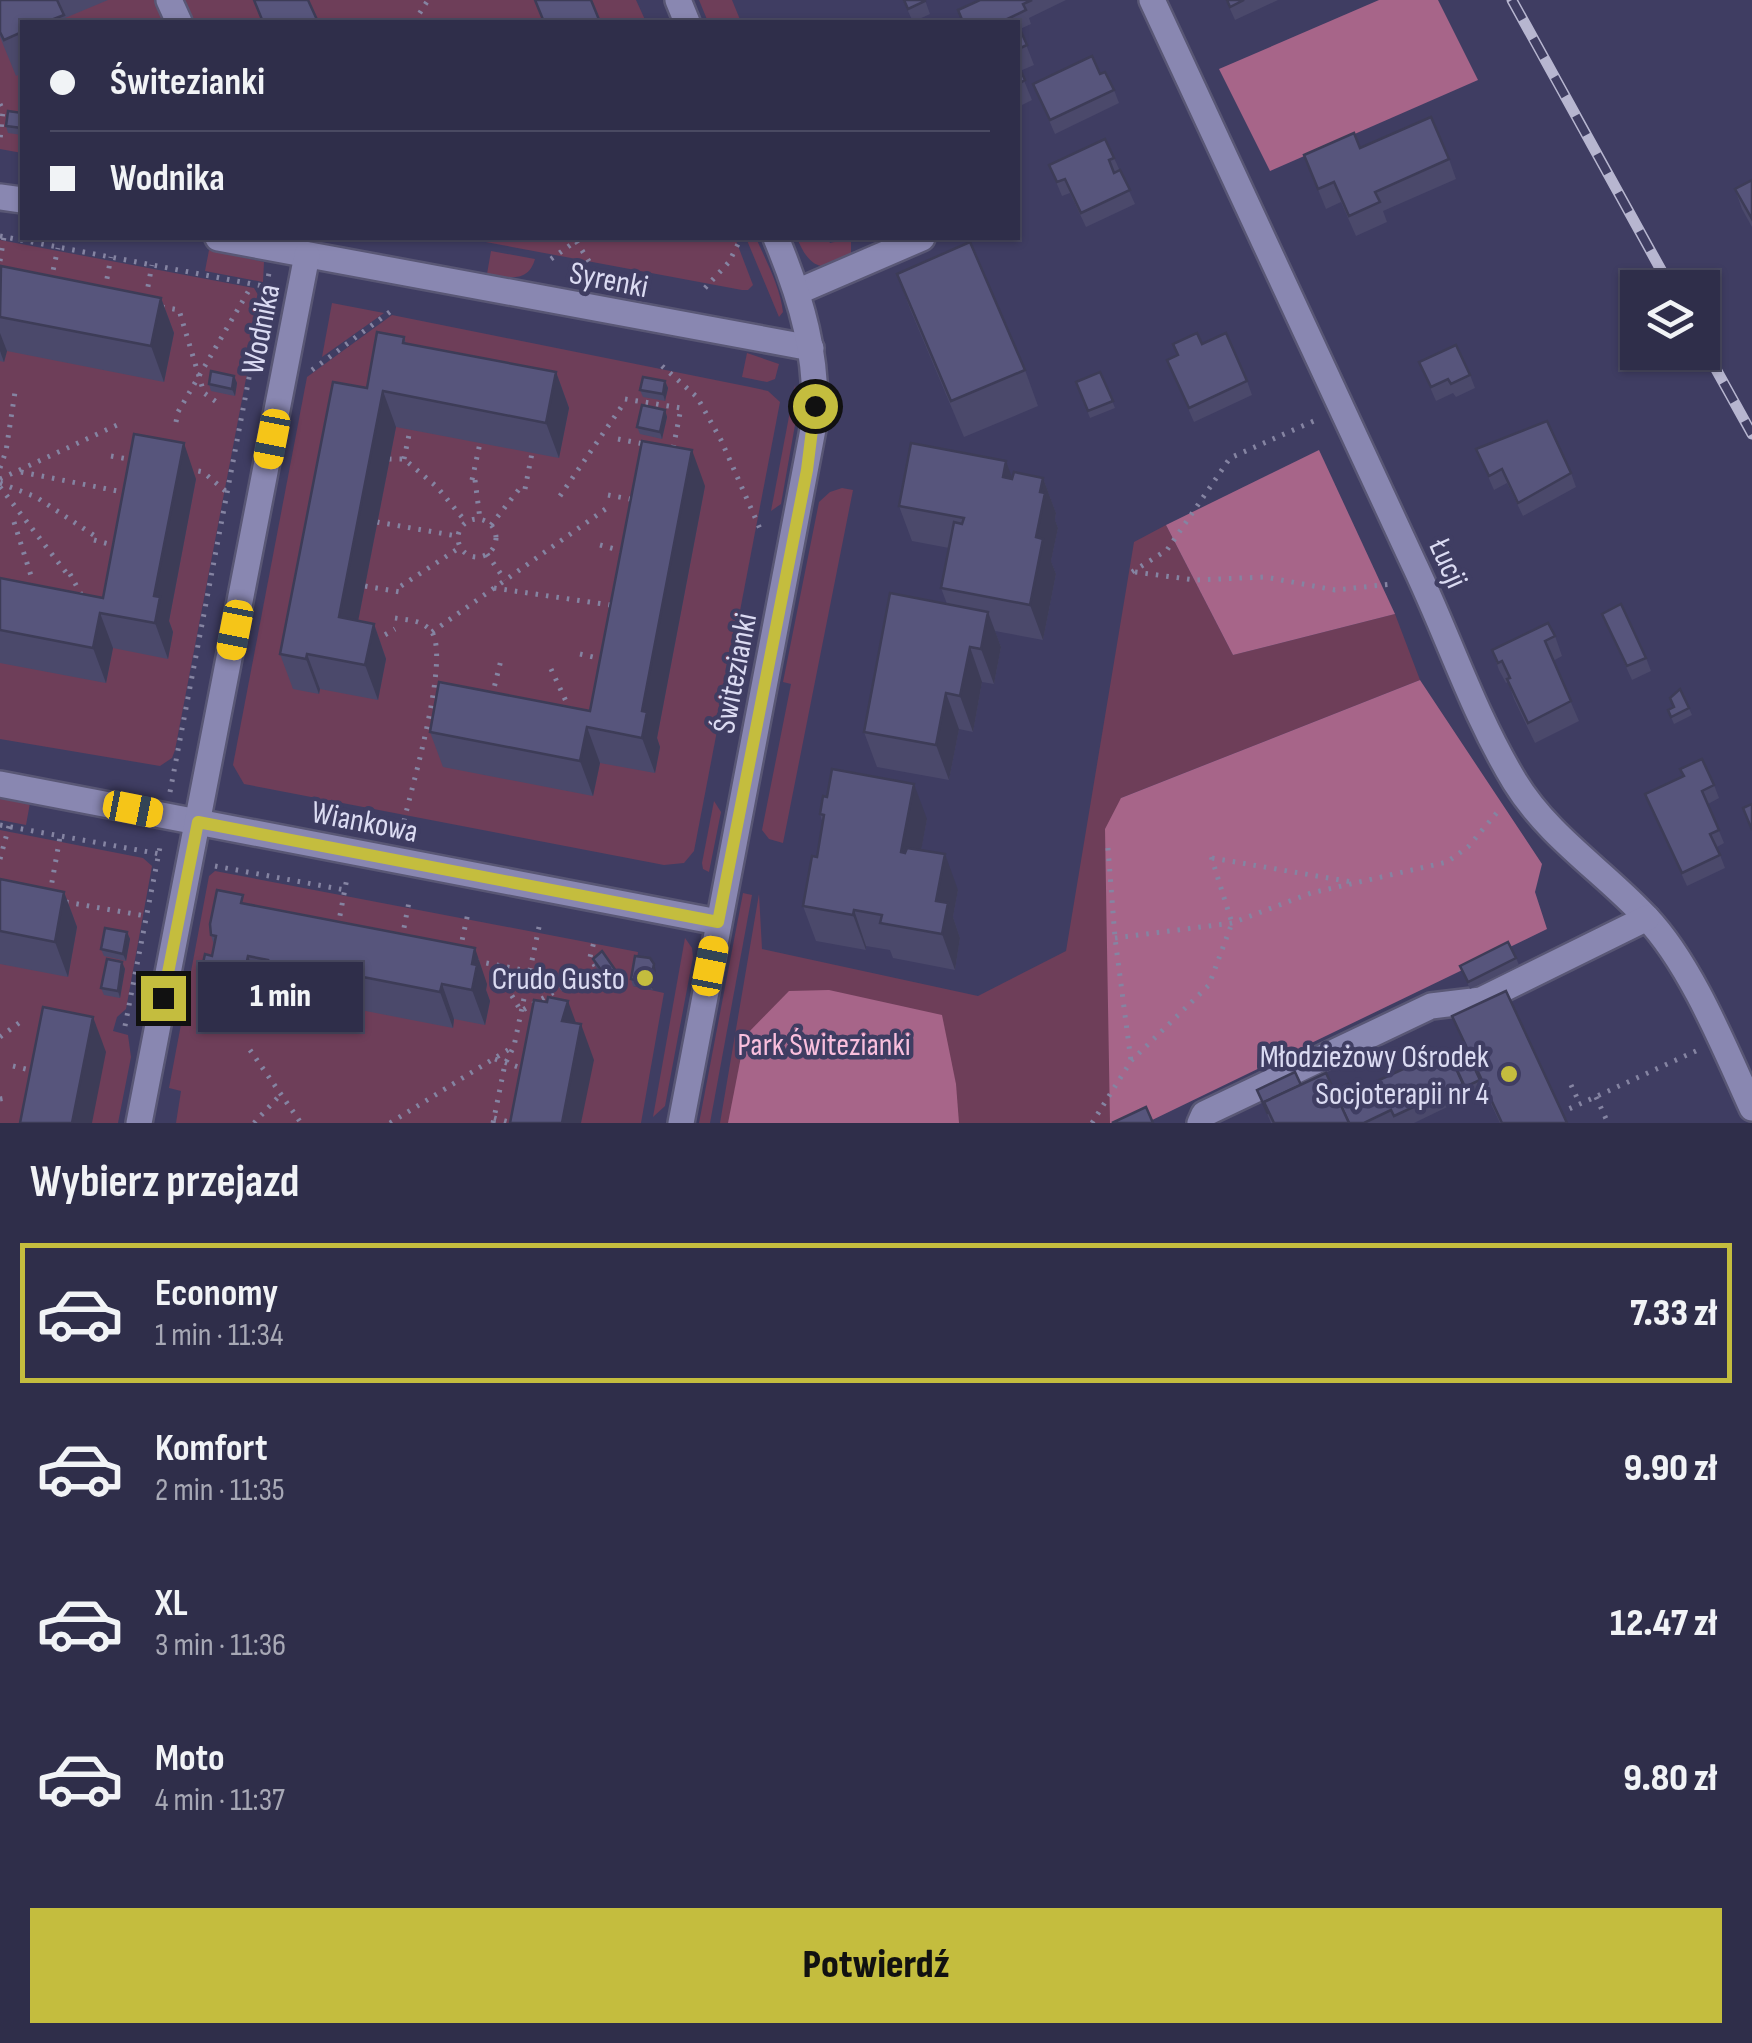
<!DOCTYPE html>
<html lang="pl">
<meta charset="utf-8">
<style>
:root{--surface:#2f2e4a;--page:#373651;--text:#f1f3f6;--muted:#a7a8b5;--line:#4a4a62;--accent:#c4bd3e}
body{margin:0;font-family:"Sofia Sans Condensed",sans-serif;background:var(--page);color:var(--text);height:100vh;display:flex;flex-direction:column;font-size:38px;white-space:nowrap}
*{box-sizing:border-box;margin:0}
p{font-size:32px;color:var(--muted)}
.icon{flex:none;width:55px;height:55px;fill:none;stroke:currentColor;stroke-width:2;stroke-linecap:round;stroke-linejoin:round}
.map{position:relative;height:1123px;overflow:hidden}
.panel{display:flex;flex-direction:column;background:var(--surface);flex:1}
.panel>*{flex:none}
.guide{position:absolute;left:20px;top:20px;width:1000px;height:220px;border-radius:0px;box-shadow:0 2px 8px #0004,0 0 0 2px var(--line);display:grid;align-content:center;height:220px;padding:0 30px;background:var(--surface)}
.controls{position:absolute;left:1620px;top:270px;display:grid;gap:20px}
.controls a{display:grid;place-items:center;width:100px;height:100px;border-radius:0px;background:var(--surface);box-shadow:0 2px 8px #0004,0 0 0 2px var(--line);font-size:50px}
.end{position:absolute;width:45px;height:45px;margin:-22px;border:12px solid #c4bd3e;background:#111;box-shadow:0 0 0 5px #111}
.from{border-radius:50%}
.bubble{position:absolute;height:70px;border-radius:0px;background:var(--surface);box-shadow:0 2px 8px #0004,0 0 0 2px var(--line);font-size:32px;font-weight:800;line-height:70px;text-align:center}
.car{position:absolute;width:30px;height:60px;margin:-30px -15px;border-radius:12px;box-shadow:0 0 8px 2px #0007;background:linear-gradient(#f5c518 24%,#345 0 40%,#f5c518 0 76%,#345 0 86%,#f5c518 0)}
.guide b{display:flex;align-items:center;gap:35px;height:95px;font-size:38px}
.guide b+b{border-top:2px solid var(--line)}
.guide i{width:25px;height:25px;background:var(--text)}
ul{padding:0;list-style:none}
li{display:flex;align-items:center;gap:30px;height:140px;margin:0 20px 15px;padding:0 10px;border:5px solid transparent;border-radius:0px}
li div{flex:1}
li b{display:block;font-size:38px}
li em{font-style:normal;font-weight:800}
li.active{border-color:var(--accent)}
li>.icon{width:90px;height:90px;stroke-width:1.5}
h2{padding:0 30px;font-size:45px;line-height:120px}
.action{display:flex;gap:20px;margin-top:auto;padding:20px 30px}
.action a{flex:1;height:115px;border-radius:0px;background:var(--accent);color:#111;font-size:40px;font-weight:800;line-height:115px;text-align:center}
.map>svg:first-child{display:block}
.green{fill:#6e3e59}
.forest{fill:#a76589}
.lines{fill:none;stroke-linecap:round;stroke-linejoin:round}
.minor-casing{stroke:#595775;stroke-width:30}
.path{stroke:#8584a2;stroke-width:5;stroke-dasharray:2.5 8;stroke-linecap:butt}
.minor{stroke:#8987b1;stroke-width:25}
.rail-casing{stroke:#b7b6d0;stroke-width:11}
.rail{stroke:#3f3d62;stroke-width:8;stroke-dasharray:22;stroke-linecap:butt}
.wall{fill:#4b496b}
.shaded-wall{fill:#3d3c57}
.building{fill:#57557c;stroke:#3d3c57;stroke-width:2.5}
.route{stroke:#c4bd3e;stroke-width:12}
.poi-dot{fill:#c4bd3e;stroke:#3f3d62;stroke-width:4}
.labels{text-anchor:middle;stroke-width:9;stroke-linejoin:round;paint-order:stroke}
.street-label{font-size:32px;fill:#dbdbf2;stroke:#3f3d62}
.poi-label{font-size:32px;fill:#dbdbf2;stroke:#3f3d62;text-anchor:end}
.park-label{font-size:32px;fill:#f9bfdd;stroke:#3f3d62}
</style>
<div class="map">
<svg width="1752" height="1123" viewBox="0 0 1752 1123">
<rect width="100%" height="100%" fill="#3f3d62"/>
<g class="green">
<polygon points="0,0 162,0 171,22 22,22 22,153 0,149"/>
<polygon points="178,0 636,0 646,22 187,22"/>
<polygon points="699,0 732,0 741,22 708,22"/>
<polygon points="464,238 735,238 753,285 748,290 742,290"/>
<path d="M746,238H756C766,261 780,286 783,312L779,317Z"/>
<path d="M797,238H827L830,243L851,238V255L844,263C817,274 806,260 797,238Z"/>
<polygon points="0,240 254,288 261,300 175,750 172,758 160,766 0,739"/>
<polygon points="209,250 264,262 263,282 205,271"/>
<path d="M491,251L535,259C528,284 507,277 487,274Z"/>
<polygon points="332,303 384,313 322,357"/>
<polygon points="392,315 750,387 768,391 780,402 694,851 684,863 664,865 244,784 233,765 307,377"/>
<polygon points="747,353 779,364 775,379 767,382 742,377"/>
<polygon points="795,385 798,408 781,504 771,511"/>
<polygon points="842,488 853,490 783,843 769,839 762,830 791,684 783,682 819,502 830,492"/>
<polygon points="1166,525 1233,655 1395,614 1420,680 1121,798 1146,1123 720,1123 759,894 762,949 978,996 1066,951 1134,542"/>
<polygon points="0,799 30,803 26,825 0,820"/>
<polygon points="714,801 721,812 709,872 703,869 702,863"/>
<polygon points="0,830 143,858 152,866 126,1009 117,1017 113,1031 128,1035 131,1057 118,1123 0,1123"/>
<polygon points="215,871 638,952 633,986 664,993 641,1123 176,1123 181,1091 169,1088 209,876"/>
<polygon points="743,893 752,895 710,1123 699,1123"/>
<polygon points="685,938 692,948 693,957 665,1106 653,1117"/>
</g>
<g class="forest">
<polygon points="1379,0 1438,0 1478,80 1270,171 1219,69"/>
<polygon points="1319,450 1395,614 1233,655 1166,525"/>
<polygon points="1420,680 1542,864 1535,892 1547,929 1146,1123 1110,1123 1105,829 1121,798"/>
<polygon points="829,990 942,1015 956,1084 959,1123 728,1123 745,1036 789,991"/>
</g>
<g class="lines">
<defs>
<g id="minor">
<polyline points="169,0 179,22"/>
<polyline points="678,0 687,22"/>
<path d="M1152,0C1239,188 1325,376 1413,562C1448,635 1473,713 1515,782C1548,836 1603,871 1646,917C1691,964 1725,1049 1752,1108"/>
<polyline points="0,197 22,200"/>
<polyline points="218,238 811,348"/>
<polyline points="797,292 922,238"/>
<polyline points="0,784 718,922"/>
<polyline points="139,1123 307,255"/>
<path d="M681,1123L814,424C819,357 801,298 776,238"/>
<polyline points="1200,1123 1204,1114 1431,1006 1481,1000 1647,918"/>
</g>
</defs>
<use href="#minor" class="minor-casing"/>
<g class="path">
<polyline points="414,22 428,0"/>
<polyline points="0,104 3,111 0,140"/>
<polyline points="0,236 268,287"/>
<polyline points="551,259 576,241 592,266"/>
<polyline points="0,261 4,237"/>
<polyline points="51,280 58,248"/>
<polyline points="705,288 729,262 740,240"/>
<polyline points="105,289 111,257"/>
<polyline points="146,297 152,265"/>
<polyline points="162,307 179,310 204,393 218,403"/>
<polyline points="662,366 697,397 721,440 761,531"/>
<polyline points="312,370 391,311"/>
<polyline points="625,399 681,408 673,449 670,449"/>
<polyline points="176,422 178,412 252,285"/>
<polyline points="618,439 644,444"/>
<polyline points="111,456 133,460"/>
<polyline points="389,459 404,459 437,487 466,522"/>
<polyline points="404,459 410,430"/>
<polyline points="0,468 6,451 15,392"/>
<polyline points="188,469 203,472 229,494"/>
<polyline points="21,472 128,493"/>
<polyline points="0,479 117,425"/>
<polyline points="472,480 480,443"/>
<polyline points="475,480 480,519"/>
<polyline points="0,483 36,497 95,536"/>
<polyline points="0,487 68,575"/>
<polyline points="525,489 532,453"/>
<polyline points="608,495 635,500"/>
<polyline points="560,496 624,403"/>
<circle cx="477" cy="538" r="19"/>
<polyline points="14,522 33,582"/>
<polyline points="377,522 457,536"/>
<polyline points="491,525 520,488"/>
<polyline points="94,540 116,546"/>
<polyline points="600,545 626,552"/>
<polyline points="487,554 505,580"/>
<polyline points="1132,572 1167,550 1230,458 1316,420"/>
<polyline points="1135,572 1195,580 1265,577 1335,590 1392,584"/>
<polyline points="70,574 83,598"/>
<polyline points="365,586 400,592"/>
<polyline points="401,586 459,548"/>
<polyline points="494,588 617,606"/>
<path d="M395,618C408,620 422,620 431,631C451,655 412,786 404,821"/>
<polyline points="432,632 607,508"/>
<polyline points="376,640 395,629"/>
<polyline points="580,654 606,660"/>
<polyline points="551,669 571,712"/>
<polyline points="492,696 501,660"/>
<polyline points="170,792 269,273"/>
<polyline points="0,825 160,854"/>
<polyline points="1108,848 1115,938 1131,1061"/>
<polyline points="1212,858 1352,882"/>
<polyline points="0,859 9,826"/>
<polyline points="215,866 345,890"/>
<polyline points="50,893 60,837"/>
<polyline points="66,902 146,916"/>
<polyline points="338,926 347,878"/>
<polyline points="402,938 409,902"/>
<polyline points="1115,938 1232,923 1311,893 1447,862 1468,847 1500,809"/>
<polyline points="460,950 468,913"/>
<polyline points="476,961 575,980 521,1011 493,964"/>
<polyline points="595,966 590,957 595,938"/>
<polyline points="575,980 600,984 606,981"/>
<polyline points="125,1026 161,842"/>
<polyline points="0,1037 23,1020"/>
<polyline points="250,1050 301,1123"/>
<polyline points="495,1059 527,1070"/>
<polyline points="13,1066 34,1071"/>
<polyline points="1571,1085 1580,1104"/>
<polyline points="1596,1097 1608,1123"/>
<polyline points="0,1099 6,1098"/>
<polyline points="1560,1113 1698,1050"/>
<polyline points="494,1118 513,1123"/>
<polyline points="254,1123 281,1094"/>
<polyline points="390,1123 511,1048"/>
<polyline points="493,1123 505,1064 514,1046 539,927"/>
<polyline points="1092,1123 1131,1061 1209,985 1232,923 1210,853"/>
</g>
<use href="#minor" class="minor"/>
<defs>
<g id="rail">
<polyline points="1512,0 1671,288"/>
<polyline points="1702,344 1752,434"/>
</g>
</defs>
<use href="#rail" class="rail-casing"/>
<use href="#rail" class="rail"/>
</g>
<g class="wall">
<polygon points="0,0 108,0 65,18 66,22 22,22 22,73 16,76 0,37"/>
<polygon points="903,0 925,0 930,14 913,22"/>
<polygon points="980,0 1066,0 1029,18 1031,24 1020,29 1034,65 1020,71 1032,100 1018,107 1018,22 962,22"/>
<polygon points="1226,0 1278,0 1235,20"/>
<polygon points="1100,74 1114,90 1119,103 1055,134 1033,84"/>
<polygon points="22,113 22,135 8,133 6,126"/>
<polygon points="1360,148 1449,159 1456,179 1383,211 1387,222 1356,236 1341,202 1326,209 1304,155"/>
<polygon points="1114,158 1135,204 1086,227 1070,193 1062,196 1049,165"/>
<polygon points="1752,180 1752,227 1742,209 1735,189"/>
<polygon points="0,270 161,298 174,333 164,382 7,351 4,362 0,361"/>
<polygon points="897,274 1025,370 1038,406 964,437 910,309"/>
<polygon points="404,337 406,344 556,372 569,408 559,458 396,427 358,621 374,624 386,659 378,700 320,689 319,694 293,689 280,654 367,388"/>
<polygon points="1173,344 1202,344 1247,381 1252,395 1194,422 1167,360 1177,355"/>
<polygon points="1419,362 1470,375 1475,388 1456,397 1453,393 1436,401"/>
<polygon points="1100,372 1115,408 1090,418 1076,382"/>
<polygon points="234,376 237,383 235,396 211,391 209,384"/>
<polygon points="665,381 668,388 665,401 643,397 640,390"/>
<polygon points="665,410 667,417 662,439 640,434 637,427"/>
<polygon points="1476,449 1571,473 1576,487 1523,516 1507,483 1494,490"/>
<polygon points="1043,478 1056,513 1055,520 1058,528 1051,561 1056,574 1043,640 995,631 1001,647 994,684 982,682 973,732 959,729 949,780 877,767 864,732 947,604 941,588 949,548 912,541 899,506 1012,479"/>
<polygon points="196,479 169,621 173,632 168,659 113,648 106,683 0,663 0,578 103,598"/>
<polygon points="705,486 657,738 660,747 655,773 600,763 593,796 443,767 430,732 590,711"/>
<polygon points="1602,614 1646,658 1651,671 1632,680"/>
<polygon points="1555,636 1562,656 1553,661 1579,721 1535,743 1514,699 1508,682 1506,683 1499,670 1492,650"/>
<polygon points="1680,689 1692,715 1674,724 1668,710 1674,707"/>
<polygon points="1714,785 1719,798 1708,804 1724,843 1717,847 1725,868 1687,886 1645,794"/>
<polygon points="820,814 927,819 921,850 958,890 953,917 960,938 955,970 893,958 890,950 866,946 866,950 816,941 803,906 817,857 823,824"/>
<polygon points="0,879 64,892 77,927 68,977 0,964"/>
<polygon points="246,904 487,984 486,990 490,1001 485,1025 454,1019 453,1028 299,998 298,1003 280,1000 278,995 261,992 258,1006 246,1004 244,1013 214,1008 201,972 212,956 214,945 211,935"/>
<polygon points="127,932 130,939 126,961 104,956 101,949"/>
<polygon points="1516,958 1519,965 1470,989 1460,966"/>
<polygon points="593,959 619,978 609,985 595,966"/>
<polygon points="122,962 125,969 120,998 104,995 101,988"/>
<polygon points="656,971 653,990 633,986 631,979"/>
<polygon points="1452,1016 1567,1123 1500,1123 1482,1085 1483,1087 1467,1094 1468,1097 1414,1123 1271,1123 1257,1090 1301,1085 1334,1091 1355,1098 1468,1054"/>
</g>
<g class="shaded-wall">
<polygon points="161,298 174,333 164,382 151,346"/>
<polygon points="0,333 7,351 4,362 0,351"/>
<polygon points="556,372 569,408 559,458 546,423"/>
<polygon points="234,376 237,383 235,396 232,389"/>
<polygon points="665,381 668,388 665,401 663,394"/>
<polygon points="383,391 396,427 352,652 339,617"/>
<polygon points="665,410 667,417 662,439 660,432"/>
<polygon points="184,443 196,479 169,621 173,632 168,659 155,623 154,596"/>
<polygon points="692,450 705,486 657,738 660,747 655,773 642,738 642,711"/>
<polygon points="1006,461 1019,497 1003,477"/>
<polygon points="1043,478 1056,513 1055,520 1058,528 1051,561 1056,574 1043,640 1030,605 1040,492"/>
<polygon points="988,612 1001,647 994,684 981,649"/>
<polygon points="100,613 113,648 106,683 93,648"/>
<polygon points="374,624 386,659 378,700 365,665"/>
<polygon points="970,647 982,682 973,732 960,696"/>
<polygon points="307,654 320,689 319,694 306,659"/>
<polygon points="946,693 959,729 949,780 936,745"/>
<polygon points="587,727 600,763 593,796 580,761"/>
<polygon points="914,784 927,819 914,888 901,852"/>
<polygon points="945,854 958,890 953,917 960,938 955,970 942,934 936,901"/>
<polygon points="64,892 77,927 68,977 55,942"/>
<polygon points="854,910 866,946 866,950 853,915"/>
<polygon points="127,932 130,939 126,961 123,954"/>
<polygon points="475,948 487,984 486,990 490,1001 485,1025 472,990 472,964"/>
<polygon points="248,956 261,992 258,1006 245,971"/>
<polygon points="122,962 125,969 120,998 118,991"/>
<polygon points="286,962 299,998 298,1003 285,968"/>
<polygon points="654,964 656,971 653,990 650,983"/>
<polygon points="233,969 246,1004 244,1013 232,978"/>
<polygon points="616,971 619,978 609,985 607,978"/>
<polygon points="442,984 454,1019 453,1028 440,992"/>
<polygon points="568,1001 579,1031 581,1024 594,1060 581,1123 562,1123 562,1021"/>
<polygon points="93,1017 106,1052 92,1123 72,1123"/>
</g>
<g class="building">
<polygon points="0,0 57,0 64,15 46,22 22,22 22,32 4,40 0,32"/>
<polygon points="254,0 308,0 318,22 263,22"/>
<polygon points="535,0 591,0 600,22 544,22"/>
<polygon points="904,0 925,0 925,1 908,9"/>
<polygon points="980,0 1032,0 1023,4 1026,10 1001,22 963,22 958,10"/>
<polygon points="1227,0 1244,0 1230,7"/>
<polygon points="1018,25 1027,45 1018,49"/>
<polygon points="1092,56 1100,74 1105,72 1114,90 1050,120 1033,84"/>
<polygon points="1018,65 1025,80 1018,84"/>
<polygon points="8,111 22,113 22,128 6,126"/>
<polygon points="1431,117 1449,159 1375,192 1380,202 1349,216 1334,182 1318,189 1304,155 1354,133 1360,148"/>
<polygon points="1105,139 1114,158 1109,160 1114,173 1120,170 1130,190 1081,213 1065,179 1057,182 1049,165"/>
<polygon points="1752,180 1752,219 1735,189"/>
<polygon points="970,242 1025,370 951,401 897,274"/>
<polygon points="1,266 161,298 151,346 0,317"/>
<polygon points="377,332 404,337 403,343 556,372 546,423 383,391 339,617 374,624 365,665 307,654 306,659 280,654 333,382 367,388"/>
<polygon points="1197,333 1202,344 1226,333 1247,381 1189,408 1167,360 1178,355 1173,344"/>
<polygon points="1456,345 1470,375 1451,384 1448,379 1431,387 1419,362"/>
<polygon points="211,371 234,376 232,389 209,384"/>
<polygon points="1100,372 1113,401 1088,411 1076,382"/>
<polygon points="643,377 665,381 663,394 640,390"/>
<polygon points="642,405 665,410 660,432 637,427"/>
<polygon points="1547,421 1571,473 1518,503 1502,469 1489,476 1476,449"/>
<polygon points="134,434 184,443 154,596 160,597 155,623 100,613 93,648 0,630 0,578 103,598"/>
<polygon points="642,441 692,450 642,711 647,712 642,738 587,727 580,761 430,732 439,682 590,711"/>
<polygon points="911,443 1006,461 1003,477 1012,479 1014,472 1043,478 1040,492 1045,493 1036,537 1043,539 1030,605 941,588 954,522 962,524 964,518 899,506"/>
<polygon points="890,593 988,612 981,649 970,647 960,696 946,693 936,745 864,732"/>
<polygon points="1621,604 1646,658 1627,666 1602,614"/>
<polygon points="1548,623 1555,636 1545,641 1571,701 1528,723 1507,679 1510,678 1502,661 1498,663 1492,650"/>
<polygon points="1680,689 1689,708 1671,717 1668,710 1674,707 1670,698"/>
<polygon points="1702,759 1714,785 1702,791 1719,830 1710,834 1720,855 1682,873 1645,794 1684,776 1680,769"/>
<polygon points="832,769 914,784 901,852 905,853 907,848 945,854 936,901 948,903 942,934 880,923 882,915 854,910 853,915 803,906 812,856 817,857 824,815 820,814 823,796 827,797"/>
<polygon points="1752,804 1752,830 1743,808"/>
<polygon points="0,879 64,892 55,942 0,931"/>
<polygon points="217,890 243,895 241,903 475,948 472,964 477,965 472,990 442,984 440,992 286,962 285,968 267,964 268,960 248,956 245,971 233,969 232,978 201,972 205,954 212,956 216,936 211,935 210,924"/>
<polygon points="105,928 127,932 123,954 101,949"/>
<polygon points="1508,942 1516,958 1468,982 1460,966"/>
<polygon points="602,951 616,971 607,978 593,959"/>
<polygon points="635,956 650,958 654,964 650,983 631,979"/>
<polygon points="107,959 122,962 118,991 101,988"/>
<polygon points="1506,991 1567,1123 1502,1123 1452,1016"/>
<polygon points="548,997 568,1001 562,1021 581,1024 562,1123 510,1123 534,1000 547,1002"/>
<polygon points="43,1007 93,1017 72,1123 20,1123"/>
<polygon points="1447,1049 1463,1084 1394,1116 1391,1110 1364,1123 1349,1123 1340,1104 1380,1086 1377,1081"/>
<polygon points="1468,1054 1480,1080 1465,1087 1453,1061"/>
<polygon points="1295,1072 1301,1085 1264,1102 1268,1114 1257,1090"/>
<polygon points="1326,1073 1349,1123 1274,1123 1264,1102"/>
<polygon points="1348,1084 1355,1098 1340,1104 1334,1091"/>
<polygon points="1146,1107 1153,1123 1112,1123"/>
</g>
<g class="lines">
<polyline class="route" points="163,998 198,822 718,922 807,470 815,406"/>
</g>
<g class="poi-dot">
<circle cx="645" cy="978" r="10"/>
<circle cx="1509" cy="1074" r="10"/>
</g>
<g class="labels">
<g class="street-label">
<text transform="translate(609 279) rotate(11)" y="11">Syrenki</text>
<text transform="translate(260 329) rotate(-79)" y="11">Wodnika</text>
<text transform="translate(1449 563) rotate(66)" y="11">Łucji</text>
<text transform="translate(734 673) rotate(-79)" y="11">Świtezianki</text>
<text transform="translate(365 821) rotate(11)" y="11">Wiankowa</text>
</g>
<g class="poi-label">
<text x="625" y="989">Crudo Gusto</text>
<text x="1489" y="1067">Młodzieżowy Ośrodek<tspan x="1489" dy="37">Socjoterapii nr 4</tspan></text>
</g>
<g class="park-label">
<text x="824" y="1055">Park Świtezianki</text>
</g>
</g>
</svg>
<div class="controls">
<a><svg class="icon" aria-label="layers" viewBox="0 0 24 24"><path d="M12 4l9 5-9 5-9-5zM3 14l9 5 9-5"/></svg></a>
</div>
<i class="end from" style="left:815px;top:406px"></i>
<i class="end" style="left:163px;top:998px"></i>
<div class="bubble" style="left:198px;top:962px;width:165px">1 min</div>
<i class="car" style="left:272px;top:439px;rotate:191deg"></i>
<i class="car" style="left:235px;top:630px;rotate:191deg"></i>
<i class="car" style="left:133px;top:809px;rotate:101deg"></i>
<i class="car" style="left:710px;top:966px;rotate:11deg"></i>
<div class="guide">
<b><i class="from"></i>Świtezianki</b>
<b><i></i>Wodnika</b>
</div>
</div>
<section class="panel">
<h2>Wybierz przejazd</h2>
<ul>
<li class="active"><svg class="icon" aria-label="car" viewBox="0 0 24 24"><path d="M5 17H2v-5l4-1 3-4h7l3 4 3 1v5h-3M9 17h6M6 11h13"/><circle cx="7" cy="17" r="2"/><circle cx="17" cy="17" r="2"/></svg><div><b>Economy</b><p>1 min · 11:34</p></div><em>7.33 zł</em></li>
<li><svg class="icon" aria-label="car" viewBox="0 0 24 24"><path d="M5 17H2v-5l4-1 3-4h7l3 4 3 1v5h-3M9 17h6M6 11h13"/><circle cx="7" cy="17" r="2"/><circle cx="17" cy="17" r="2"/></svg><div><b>Komfort</b><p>2 min · 11:35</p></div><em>9.90 zł</em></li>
<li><svg class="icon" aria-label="car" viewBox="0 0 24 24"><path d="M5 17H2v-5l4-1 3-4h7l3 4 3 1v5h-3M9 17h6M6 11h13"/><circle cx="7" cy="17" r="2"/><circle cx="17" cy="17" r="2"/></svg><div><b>XL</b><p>3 min · 11:36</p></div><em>12.47 zł</em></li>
<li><svg class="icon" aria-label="car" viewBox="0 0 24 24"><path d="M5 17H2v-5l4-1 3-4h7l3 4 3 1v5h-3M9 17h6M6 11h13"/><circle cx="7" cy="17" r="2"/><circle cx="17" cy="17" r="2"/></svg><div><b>Moto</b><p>4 min · 11:37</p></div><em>9.80 zł</em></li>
</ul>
<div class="action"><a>Potwierdź</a></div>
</section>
